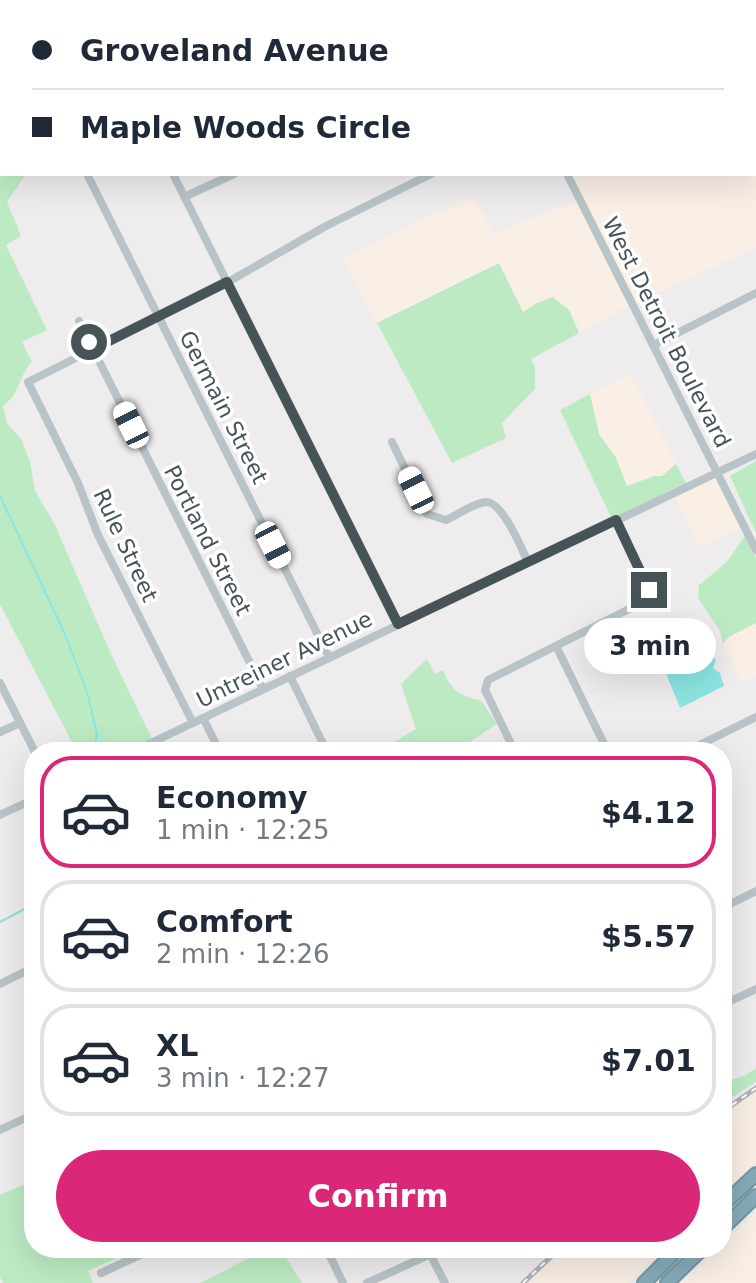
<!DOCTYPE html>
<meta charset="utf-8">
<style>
:root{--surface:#fff;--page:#f2f2f3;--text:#1f2937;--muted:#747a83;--line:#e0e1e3;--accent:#db2777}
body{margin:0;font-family:"DejaVu Sans",sans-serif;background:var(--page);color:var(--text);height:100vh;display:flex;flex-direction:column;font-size:30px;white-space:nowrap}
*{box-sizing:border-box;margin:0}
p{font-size:26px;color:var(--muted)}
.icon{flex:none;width:44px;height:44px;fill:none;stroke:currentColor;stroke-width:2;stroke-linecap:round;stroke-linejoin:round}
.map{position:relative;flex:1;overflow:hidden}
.side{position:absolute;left:24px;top:742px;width:708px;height:516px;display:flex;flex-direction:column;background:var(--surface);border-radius:32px;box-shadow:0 8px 32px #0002}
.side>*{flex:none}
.banner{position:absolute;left:0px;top:0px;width:756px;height:176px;box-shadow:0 8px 32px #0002;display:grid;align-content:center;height:176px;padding:0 32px;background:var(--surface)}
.end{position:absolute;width:36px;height:36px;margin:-18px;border:10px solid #465458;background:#fff;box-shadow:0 0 0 4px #fff}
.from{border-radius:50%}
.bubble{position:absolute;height:56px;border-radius:28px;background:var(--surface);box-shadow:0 8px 32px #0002;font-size:26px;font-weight:700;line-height:56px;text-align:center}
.car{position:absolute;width:24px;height:48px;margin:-24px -12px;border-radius:10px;box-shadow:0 0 6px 2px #0007;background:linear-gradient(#fff 24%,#345 0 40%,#fff 0 76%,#345 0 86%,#fff 0)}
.banner b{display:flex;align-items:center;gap:28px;height:76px;font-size:30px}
.banner b+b{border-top:2px solid var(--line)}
.banner i{width:20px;height:20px;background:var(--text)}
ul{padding:14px 0 0;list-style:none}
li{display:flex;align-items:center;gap:24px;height:112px;margin:0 16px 12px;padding:0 16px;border:4px solid var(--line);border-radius:32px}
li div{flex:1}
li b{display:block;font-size:30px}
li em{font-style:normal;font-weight:700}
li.current{border-color:var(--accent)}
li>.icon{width:72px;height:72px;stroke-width:1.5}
.button{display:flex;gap:16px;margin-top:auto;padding:16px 32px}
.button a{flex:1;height:92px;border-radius:48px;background:var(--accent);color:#fff;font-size:32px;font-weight:700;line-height:92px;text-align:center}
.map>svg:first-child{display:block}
.commercial{fill:#faefe5}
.green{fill:#bcebc3}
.water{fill:#8be5e2}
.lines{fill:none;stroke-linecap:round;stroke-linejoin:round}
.stream{stroke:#8be5e2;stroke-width:2}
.highway-casing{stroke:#7296a4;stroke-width:16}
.minor{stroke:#b8c4c8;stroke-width:8}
.highway{stroke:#86abb8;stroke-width:12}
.rail-casing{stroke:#afb3b6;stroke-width:5}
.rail{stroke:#fff;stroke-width:2;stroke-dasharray:6;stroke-linecap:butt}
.route{stroke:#465458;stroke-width:10}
.labels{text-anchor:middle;stroke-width:7;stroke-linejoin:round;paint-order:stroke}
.street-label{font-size:22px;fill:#465458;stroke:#fff}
</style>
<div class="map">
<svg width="756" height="1283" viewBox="0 0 756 1283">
<rect width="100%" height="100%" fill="#efeced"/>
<g class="commercial">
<polygon points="756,62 756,247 636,303 571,174 754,174"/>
<polygon points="473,196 494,234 564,205 579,204 630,305 579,333 577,324 537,303 523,313 499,264 377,323 342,258"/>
<polygon points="630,374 676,464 662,476 654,476 627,487 616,458 599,434 590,394"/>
<polygon points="716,477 741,527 701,548 674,495"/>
<polygon points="756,623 756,675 742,683 723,644 727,638"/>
<polygon points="756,1092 756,1162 722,1192 722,1117"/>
<polygon points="756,1213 756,1283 680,1283 718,1248 722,1248 722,1244"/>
<polygon points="565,1248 664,1248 628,1283 529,1283"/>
</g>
<g class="green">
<path d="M0,0L116,2H2V174H26L7,202L21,236L6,245L47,330L22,342L32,362C16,379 24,389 3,406L7,423L21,439L30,462L35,491L54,523L111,654L152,739L125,752H77L0,604Z"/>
<polygon points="499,263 523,312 537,303 553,297 569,310 579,333 531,359 535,367 535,389 502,423 506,438 452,463 377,323"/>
<polygon points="590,394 599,434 616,458 627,486 654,476 662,476 676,464 686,483 612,519 560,410"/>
<polygon points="756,461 756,533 730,476"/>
<polygon points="745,536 756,558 756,623 727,638 723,644 720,631 698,598 699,585 726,563"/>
<path d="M427,659L435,674L443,670C451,690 460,697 481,700L497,724L471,741L478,752H389L393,743L416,729L401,684Z"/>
<polygon points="756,1068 756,1082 722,1104 722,1083 746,1075"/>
<polygon points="34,1180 34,1248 139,1248 88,1271 93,1283 3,1283 0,1277 0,1195"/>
<polygon points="269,1248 280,1248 302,1283 200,1283"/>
</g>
<polygon class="water" points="699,628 705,630 708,636 704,645 716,660 713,668 720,673 724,686 680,708 659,656 685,643"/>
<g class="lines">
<g class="stream">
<polyline points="0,496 64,632 87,692 97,734 94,752"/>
<polyline points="0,922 34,904"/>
</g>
<defs>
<g id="highway">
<polyline points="722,1206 756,1174"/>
<polyline points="722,1229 756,1196"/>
<polyline points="644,1283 679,1248"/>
<polyline points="667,1283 703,1248"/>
</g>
</defs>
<use href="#highway" class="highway-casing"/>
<g class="minor">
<polyline points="479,0 480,2"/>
<polyline points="669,0 670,2"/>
<polyline points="393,2 397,0"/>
<polyline points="754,60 756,59"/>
<polyline points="87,174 329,657"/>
<polyline points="173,174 398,624"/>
<polyline points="567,174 756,550"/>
<polyline points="184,197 234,174"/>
<polyline points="79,321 263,689"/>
<polyline points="654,345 756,293"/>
<path d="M392,442L427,514L446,520C457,515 474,503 486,502C503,502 521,548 528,562"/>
<polyline points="556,646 608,752"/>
<polyline points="290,676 327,752"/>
<polyline points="0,683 35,752"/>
<polyline points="203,718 220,752"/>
<polyline points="193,723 98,535 78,483 28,382 235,278 326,226 431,174"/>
<polyline points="0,732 20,723"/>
<polyline points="132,752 756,454"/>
<polyline points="515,752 485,690 488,680 649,599 649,590 616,520"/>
<polyline points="685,752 756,717"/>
<polyline points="722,776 727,794 722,807"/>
<polyline points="0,815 34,799"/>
<polyline points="722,908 756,891"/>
<polyline points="0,984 34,967"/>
<polyline points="722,1005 756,989"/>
<polyline points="0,1130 34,1114"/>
<polyline points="326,1248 343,1283"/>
<polyline points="427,1248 445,1283"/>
<polyline points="532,1248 534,1251"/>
<polyline points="101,1273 155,1248"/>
<polyline points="367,1283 444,1248"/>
</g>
<use href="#highway" class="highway"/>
<defs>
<g id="rail">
<polyline points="722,1112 756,1088"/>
<polyline points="523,1283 560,1248"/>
</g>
</defs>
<use href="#rail" class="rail-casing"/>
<use href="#rail" class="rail"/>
</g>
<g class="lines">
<polyline class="route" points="89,342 93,349 227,282 398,624 616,520 649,590"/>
</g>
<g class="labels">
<g class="street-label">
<text transform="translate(667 332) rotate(63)" y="8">West Detroit Boulevard</text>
<text transform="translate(224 407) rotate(63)" y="8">Germain Street</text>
<text transform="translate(208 540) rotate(63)" y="8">Portland Street</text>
<text transform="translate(126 545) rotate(65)" y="8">Rule Street</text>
<text transform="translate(284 659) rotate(-26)" y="8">Untreiner Avenue</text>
</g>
</g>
</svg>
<i class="end from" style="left:89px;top:342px"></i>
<i class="end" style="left:649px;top:590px"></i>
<div class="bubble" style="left:584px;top:618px;width:132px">3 min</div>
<i class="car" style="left:131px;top:425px;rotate:334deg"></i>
<i class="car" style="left:416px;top:490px;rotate:334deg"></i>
<i class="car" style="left:273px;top:545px;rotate:153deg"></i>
<div class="banner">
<b><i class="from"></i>Groveland Avenue</b>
<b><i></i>Maple Woods Circle</b>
</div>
<section class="side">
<ul>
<li class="current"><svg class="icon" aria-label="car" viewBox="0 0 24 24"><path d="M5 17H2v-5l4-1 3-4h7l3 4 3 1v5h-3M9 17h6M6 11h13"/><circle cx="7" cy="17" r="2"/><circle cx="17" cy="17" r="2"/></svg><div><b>Economy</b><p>1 min · 12:25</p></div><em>$4.12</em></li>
<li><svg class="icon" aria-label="car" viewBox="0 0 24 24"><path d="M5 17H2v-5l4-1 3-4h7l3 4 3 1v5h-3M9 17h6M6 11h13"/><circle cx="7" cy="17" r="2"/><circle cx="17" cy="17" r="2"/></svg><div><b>Comfort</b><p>2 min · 12:26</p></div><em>$5.57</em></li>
<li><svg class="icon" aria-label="car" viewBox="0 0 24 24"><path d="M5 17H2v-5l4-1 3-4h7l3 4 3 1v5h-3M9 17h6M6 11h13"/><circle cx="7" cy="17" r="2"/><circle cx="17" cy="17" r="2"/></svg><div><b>XL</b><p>3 min · 12:27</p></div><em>$7.01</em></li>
</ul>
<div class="button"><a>Confirm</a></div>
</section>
</div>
